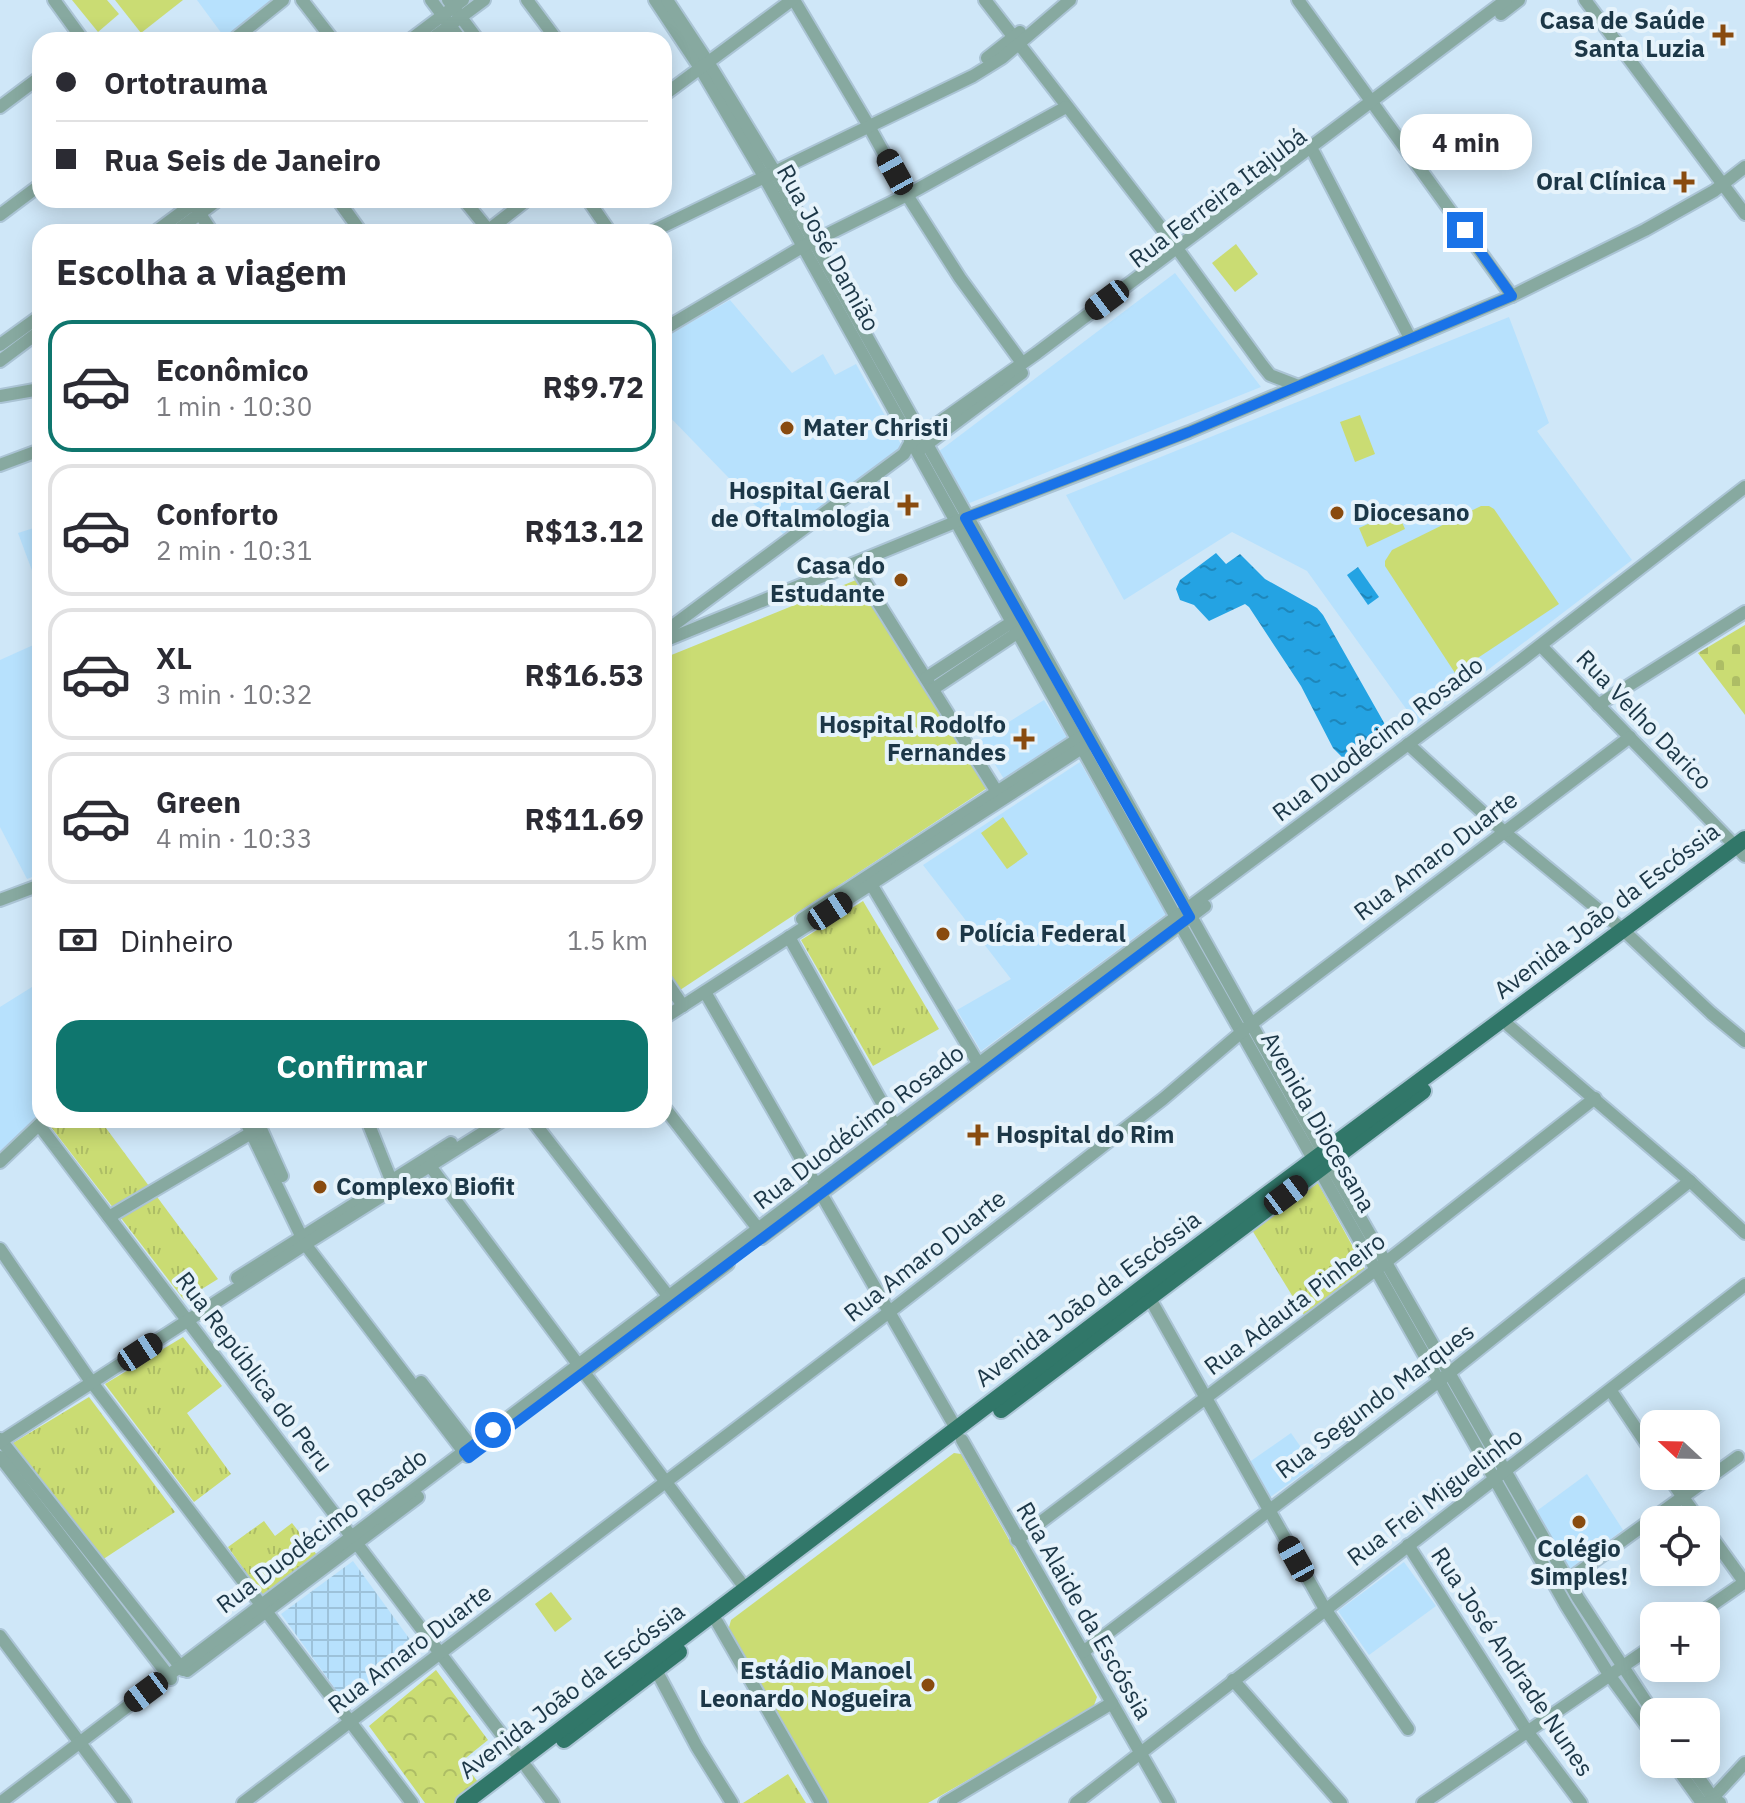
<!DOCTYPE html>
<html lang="pt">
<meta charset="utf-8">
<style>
:root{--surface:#fff;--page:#f7f7f7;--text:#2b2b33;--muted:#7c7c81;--line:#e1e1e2;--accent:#0f766e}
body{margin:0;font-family:"IBM Plex Sans",sans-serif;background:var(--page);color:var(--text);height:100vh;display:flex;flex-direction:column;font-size:30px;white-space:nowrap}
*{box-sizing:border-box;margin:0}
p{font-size:26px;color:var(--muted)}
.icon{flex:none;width:44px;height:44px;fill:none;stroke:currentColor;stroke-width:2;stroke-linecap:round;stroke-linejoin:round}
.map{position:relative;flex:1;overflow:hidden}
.sheet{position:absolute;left:32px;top:224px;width:640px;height:904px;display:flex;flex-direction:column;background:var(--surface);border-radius:24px;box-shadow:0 4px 20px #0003}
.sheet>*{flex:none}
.hud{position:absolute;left:32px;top:32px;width:640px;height:176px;border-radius:24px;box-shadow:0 4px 20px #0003;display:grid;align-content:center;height:176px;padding:0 24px;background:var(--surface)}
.needle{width:52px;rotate:292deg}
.buttons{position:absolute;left:1640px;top:1410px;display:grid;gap:16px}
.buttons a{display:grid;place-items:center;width:80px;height:80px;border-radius:16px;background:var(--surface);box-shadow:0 4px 20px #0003;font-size:40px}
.end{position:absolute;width:36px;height:36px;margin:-18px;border:10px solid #1a73e8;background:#fff;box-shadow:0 0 0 4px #fff}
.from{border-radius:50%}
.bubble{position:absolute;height:56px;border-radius:24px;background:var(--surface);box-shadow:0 4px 20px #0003;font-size:26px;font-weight:700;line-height:56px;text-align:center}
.car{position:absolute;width:24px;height:48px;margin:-24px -12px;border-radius:10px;box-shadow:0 0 6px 2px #0007;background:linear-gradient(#222 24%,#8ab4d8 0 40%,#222 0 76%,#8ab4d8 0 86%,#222 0)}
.hud b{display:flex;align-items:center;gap:28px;height:76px;font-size:30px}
.hud b+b{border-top:2px solid var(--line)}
.hud i{width:20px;height:20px;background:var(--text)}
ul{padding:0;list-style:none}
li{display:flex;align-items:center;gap:24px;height:132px;margin:0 16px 12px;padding:0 8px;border:4px solid var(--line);border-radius:24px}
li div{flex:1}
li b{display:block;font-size:30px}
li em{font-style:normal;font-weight:700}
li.on{border-color:var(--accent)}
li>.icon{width:72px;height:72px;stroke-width:1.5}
h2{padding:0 24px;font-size:36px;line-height:96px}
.pay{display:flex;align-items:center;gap:20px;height:88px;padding:0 24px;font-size:30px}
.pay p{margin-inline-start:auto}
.button{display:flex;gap:16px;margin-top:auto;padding:16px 24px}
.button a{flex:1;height:92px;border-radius:24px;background:var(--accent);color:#fff;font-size:32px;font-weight:700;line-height:92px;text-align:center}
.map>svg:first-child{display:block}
.built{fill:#b7e1fd}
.industrial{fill:url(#industrial-grid)}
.grass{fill:url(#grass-tufts)}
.forest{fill:url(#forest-crowns)}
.cemetery{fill:url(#cemetery-stones)}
.green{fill:#cadc73}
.water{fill:url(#water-ripples)}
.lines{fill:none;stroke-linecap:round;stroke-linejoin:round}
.minor-casing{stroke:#abc4d5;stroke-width:16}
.major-casing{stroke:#abc4d5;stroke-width:20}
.minor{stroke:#87a9a0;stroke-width:12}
.major{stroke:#317769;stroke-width:16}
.route{stroke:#1a73e8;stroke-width:10}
.poi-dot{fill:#894b0f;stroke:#e6f3fb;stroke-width:3}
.labels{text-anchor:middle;stroke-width:8;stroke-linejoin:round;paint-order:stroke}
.poi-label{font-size:24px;font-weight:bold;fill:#1c3747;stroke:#e6f3fb;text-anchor:end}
.street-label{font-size:24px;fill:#1c3747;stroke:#e6f3fb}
</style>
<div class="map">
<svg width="1745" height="1803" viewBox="0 0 1745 1803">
<defs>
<pattern id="industrial-grid" width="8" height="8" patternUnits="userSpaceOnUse" patternTransform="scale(2)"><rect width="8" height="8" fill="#b7e1fd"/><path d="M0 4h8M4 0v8" fill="none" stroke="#9dc2da"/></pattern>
<pattern id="grass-tufts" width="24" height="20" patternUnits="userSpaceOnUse" patternTransform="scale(2)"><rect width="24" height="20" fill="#cadc73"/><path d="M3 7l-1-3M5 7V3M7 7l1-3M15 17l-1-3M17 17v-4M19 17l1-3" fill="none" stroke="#adbd65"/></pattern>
<pattern id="forest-crowns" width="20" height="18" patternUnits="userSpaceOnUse" patternTransform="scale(2)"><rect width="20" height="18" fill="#cadc73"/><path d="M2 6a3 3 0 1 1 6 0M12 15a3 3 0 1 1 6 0" fill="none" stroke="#adbd65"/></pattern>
<pattern id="cemetery-stones" width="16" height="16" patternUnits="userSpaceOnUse" patternTransform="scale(2)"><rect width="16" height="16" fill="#cadc73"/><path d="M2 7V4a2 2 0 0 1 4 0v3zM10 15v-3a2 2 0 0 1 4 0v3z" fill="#adbd65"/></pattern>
<pattern id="water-ripples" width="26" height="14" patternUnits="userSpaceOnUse" patternTransform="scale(2)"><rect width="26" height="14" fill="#24a3e3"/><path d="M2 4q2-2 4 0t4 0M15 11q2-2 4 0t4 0" fill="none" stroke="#1e86ba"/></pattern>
</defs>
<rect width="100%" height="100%" fill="#cfe7f8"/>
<g class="built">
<polygon points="197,0 274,0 225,38"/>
<polygon points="1175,273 1261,387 967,504 938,452"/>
<polygon points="730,300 792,373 823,354 835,375 856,364 902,446 785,536 664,411 664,338"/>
<polygon points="1509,317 1549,423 1537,431 1632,560 1417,724 1307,571 1232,532 1124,600 1066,495"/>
<polygon points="40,526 40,592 18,533"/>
<polygon points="40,642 40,874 27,879 0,827 0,660"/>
<polygon points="1044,700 1068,739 1004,779 980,740"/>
<polygon points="1080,762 1166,914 981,1051 957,1010 1011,979 923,865"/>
<polygon points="40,982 40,1116 0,1152 0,1007"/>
<polygon points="1291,1433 1314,1466 1269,1498 1248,1463"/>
<polygon points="1587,1474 1623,1530 1568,1570 1534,1513"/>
<polygon points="1404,1562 1436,1606 1369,1655 1338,1611"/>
</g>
<polygon class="industrial" points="353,1561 419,1652 347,1705 281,1614"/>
<g class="grass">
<polygon points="863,901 939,1029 873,1066 801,940"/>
<polygon points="59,1120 100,1120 218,1279 184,1300 51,1127"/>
<polygon points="1318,1183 1366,1271 1304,1315 1252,1230"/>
<polygon points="183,1337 222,1386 187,1413 231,1474 194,1502 105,1384"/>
<polygon points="89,1397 175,1512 102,1560 13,1443"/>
<polygon points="264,1521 275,1536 292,1523 317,1555 262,1595 228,1547"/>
<polygon points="788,1774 806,1803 743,1803"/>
</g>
<polygon class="forest" points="436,1670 488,1740 462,1761 481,1786 457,1803 425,1803 369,1726"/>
<polygon class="cemetery" points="1745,625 1745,715 1698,653"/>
<g class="green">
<polygon points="72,0 107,0 119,14 98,32"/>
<polygon points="115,0 183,0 141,33"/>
<polygon points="1236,244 1258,274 1235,292 1212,263"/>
<polygon points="1360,415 1375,454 1355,462 1340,422"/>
<polygon points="1481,506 1489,506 1494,509 1559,604 1455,673 1385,566 1385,561 1392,550"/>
<polygon points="1397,511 1405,529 1367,547 1359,528"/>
<polygon points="856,580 987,788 677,992 664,971 664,658"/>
<polygon points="1003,817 1028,854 1007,869 981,833"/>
<polygon points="954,1453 961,1454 1097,1697 1093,1708 928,1803 826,1803 728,1631 731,1620"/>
<polygon points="551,1592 572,1619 555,1632 535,1604"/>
</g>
<g class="water">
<polygon points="1216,553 1226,564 1240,554 1265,579 1317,608 1323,615 1387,728 1345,760 1333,748 1301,686 1249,607 1245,604 1209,621 1194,605 1180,600 1176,589 1180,580"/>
<polygon points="1358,567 1379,597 1368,605 1347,575"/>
</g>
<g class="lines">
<defs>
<g id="minor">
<polyline points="54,0 83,40"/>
<polyline points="302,0 333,40"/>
<polyline points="431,0 461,40"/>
<polyline points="448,0 478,40"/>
<polyline points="527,0 557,40"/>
<polyline points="655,0 700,68 762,173 1176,917 1566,1605 1610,1676 1654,1736"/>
<polyline points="667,0 708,62 772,167 1329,1163 1578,1598 1654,1714"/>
<polyline points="794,0 866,121 907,195 960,278 1022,363"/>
<polyline points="985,0 1176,247 1262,365 1270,375 1296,385"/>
<polyline points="1298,0 1512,296"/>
<polyline points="1585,0 1745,214"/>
<polyline points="1501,14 1519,0"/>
<polyline points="233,40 283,0"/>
<polyline points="410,40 463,0"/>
<polyline points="430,40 484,0"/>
<polyline points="987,58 1020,32"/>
<polyline points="664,95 792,0"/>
<polyline points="0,107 40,77"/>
<polyline points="1314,153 1410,338"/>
<polyline points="338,200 361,232"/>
<polyline points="464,200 490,232"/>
<polyline points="588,200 610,232"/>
<polyline points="196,208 212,232"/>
<polyline points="0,215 40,185"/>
<polyline points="155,232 198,200"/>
<polyline points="175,232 218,200"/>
<polyline points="486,232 527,200"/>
<polyline points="651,232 973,76 1002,58 1070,0"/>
<polyline points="664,329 802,247 907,195 1066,107"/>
<polyline points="0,345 40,316"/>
<polyline points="0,361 40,331"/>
<polyline points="0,396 40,389"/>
<polyline points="922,448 1022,373"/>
<polyline points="0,465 40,450"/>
<polyline points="854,564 997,792"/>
<polyline points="667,630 904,454 910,443 1037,353 1506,0"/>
<polyline points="664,641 965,518 1189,432 1512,296 1645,230 1714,191 1745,167"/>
<polyline points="1544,649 1745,856"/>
<polyline points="926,678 1015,620"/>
<polyline points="933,689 1023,629"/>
<polyline points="1598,705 1745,612"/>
<polyline points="1408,744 1504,832 1622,929 1711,1013 1745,1041"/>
<polyline points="871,884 978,1063"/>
<polyline points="0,900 40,885"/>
<polyline points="802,919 1081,737"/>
<polyline points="789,937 895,1126"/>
<polyline points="664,978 683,1006"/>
<polyline points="705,992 957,1430"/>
<polyline points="664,1018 1088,744"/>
<polyline points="1509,1026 1690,1181 1745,1233"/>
<polyline points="664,1107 759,1230"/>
<polyline points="245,1120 305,1244 467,1456"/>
<polyline points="257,1120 282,1176"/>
<polyline points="367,1120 391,1180"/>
<polyline points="532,1120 669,1297"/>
<polyline points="39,1125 521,1760"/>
<polyline points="0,1162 44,1120"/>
<polyline points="430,1166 745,1588"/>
<polyline points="109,1217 258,1129"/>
<polyline points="762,1238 1205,906"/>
<polyline points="0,1249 87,1376 412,1803"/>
<polyline points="237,1278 451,1143"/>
<polyline points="1149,1297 1325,1609 1408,1729"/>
<polyline points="583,1373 728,1264"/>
<polyline points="421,1382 474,1450"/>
<polyline points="1611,1391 1654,1455"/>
<polyline points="0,1439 183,1670"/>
<polyline points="962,1440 1169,1803"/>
<polyline points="0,1442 312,1240 503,1120"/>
<polyline points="0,1457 171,1679"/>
<polyline points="1668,1476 1699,1520"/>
<polyline points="1706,1529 1745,1583"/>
<polyline points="1017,1540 1386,1262 1595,1098"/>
<polyline points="1408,1545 1527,1731 1581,1803"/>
<polyline points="1568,1580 1738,1457"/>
<polyline points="1696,1616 1745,1582"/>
<polyline points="717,1622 821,1803"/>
<polyline points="0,1636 125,1803"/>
<polyline points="1083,1652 1438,1382 1690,1181"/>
<polyline points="656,1670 697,1747 732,1803"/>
<polyline points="187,1671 418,1497"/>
<polyline points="1233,1680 1341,1803"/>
<polyline points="1674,1764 1702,1803"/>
<polyline points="1689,1764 1713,1798 1720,1803"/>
<polyline points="527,1768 553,1803"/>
<polyline points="0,1803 817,1184 1520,661 1745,487"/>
<polyline points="243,1803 888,1313 1163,1099 1250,1025 1630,737"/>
<polyline points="945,1803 1112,1703"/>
<polyline points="1076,1803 1745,1285"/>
<polyline points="1423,1803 1654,1645"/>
<polyline points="1708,1803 1745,1763"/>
</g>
<g id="major">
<polyline points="1001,1410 1423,1091"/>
<polyline points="564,1740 679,1652"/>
<polyline points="464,1803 1164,1271 1745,839"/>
</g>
</defs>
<use href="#minor" class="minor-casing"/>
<use href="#major" class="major-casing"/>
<use href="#minor" class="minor"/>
<use href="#major" class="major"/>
</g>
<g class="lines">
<polyline class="route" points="493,1430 464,1452 469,1458 1190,917 965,518 1189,432 1512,296 1465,230"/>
</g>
<g class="poi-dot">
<path d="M1719 23h8v8h8v8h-8v8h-8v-8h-8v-8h8z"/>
<path d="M1680 170h8v8h8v8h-8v8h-8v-8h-8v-8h8z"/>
<circle cx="787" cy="428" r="8"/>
<path d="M904 493h8v8h8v8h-8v8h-8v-8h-8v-8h8z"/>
<circle cx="1337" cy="513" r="8"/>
<circle cx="901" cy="580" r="8"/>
<path d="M1020 727h8v8h8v8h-8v8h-8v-8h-8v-8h8z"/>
<circle cx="943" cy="934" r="8"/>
<path d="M974 1123h8v8h8v8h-8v8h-8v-8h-8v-8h8z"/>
<circle cx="320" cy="1187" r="8"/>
<circle cx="1579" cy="1522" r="8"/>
<circle cx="928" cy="1685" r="8"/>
</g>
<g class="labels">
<g class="poi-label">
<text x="1705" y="29">Casa de Saúde<tspan x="1705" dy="28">Santa Luzia</tspan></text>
<text x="1666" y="190">Oral Clínica</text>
<text x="803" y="436" text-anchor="start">Mater Christi</text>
<text x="890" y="499">Hospital Geral<tspan x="890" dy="28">de Oftalmologia</tspan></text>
<text x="1353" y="521" text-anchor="start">Diocesano</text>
<text x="885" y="574">Casa do<tspan x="885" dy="28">Estudante</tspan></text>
<text x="1006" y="733">Hospital Rodolfo<tspan x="1006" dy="28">Fernandes</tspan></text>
<text x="959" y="942" text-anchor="start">Polícia Federal</text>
<text x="996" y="1143" text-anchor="start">Hospital do Rim</text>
<text x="336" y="1195" text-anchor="start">Complexo Biofit</text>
<text x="1579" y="1557" text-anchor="middle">Colégio<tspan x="1579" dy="28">Simples!</tspan></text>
<text x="912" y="1679">Estádio Manoel<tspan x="912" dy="28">Leonardo Nogueira</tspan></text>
</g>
<g class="street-label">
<text transform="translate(1218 198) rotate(-37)" y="8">Rua Ferreira Itajubá</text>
<text transform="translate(828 248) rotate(61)" y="8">Rua José Damião</text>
<text transform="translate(1644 720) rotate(46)" y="8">Rua Velho Darico</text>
<text transform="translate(1378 739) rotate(-37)" y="8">Rua Duodécimo Rosado</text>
<text transform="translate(1436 856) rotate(-37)" y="8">Rua Amaro Duarte</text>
<text transform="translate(1607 911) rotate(-37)" y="8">Avenida João da Escóssia</text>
<text transform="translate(1318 1122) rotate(60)" y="8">Avenida Diocesana</text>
<text transform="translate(859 1127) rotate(-37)" y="8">Rua Duodécimo Rosado</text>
<text transform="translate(925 1256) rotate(-38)" y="8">Rua Amaro Duarte</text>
<text transform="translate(1088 1299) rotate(-37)" y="8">Avenida João da Escóssia</text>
<text transform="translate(1295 1304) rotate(-37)" y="8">Rua Adauta Pinheiro</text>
<text transform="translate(254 1372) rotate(53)" y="8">Rua República do Peru</text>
<text transform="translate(1375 1401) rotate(-37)" y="8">Rua Segundo Marques</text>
<text transform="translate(1435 1497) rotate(-37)" y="8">Rua Frei Miguelinho</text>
<text transform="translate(322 1531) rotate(-37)" y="8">Rua Duodécimo Rosado</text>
<text transform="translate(1084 1611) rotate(60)" y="8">Rua Alaide da Escóssia</text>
<text transform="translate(410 1649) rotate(-37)" y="8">Rua Amaro Duarte</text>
<text transform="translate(1512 1662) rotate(56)" y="8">Rua José Andrade Nunes</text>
<text transform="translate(572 1691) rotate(-37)" y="8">Avenida João da Escóssia</text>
</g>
</g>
</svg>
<div class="buttons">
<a><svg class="needle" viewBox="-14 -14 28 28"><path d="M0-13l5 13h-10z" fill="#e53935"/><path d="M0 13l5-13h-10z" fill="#7c7c81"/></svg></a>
<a><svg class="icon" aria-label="locate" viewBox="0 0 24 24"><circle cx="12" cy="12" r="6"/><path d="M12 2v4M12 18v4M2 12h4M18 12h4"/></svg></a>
<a>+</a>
<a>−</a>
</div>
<i class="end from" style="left:493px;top:1430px"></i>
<i class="end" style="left:1465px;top:230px"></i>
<div class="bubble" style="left:1400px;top:114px;width:132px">4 min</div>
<i class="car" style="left:895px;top:172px;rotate:331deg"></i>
<i class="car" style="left:1107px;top:300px;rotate:233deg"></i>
<i class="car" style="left:830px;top:911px;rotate:57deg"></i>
<i class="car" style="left:1286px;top:1195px;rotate:53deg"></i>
<i class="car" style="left:140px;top:1352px;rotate:57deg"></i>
<i class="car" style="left:1296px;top:1559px;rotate:331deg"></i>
<i class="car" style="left:146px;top:1692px;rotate:233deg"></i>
<div class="hud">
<b><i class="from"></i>Ortotrauma</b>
<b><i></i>Rua Seis de Janeiro</b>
</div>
<section class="sheet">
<h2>Escolha a viagem</h2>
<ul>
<li class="on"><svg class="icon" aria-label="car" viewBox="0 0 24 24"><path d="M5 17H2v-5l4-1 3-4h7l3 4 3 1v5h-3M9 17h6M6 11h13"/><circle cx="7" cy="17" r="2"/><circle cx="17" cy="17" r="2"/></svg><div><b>Econômico</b><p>1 min · 10:30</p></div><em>R$9.72</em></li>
<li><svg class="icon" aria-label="car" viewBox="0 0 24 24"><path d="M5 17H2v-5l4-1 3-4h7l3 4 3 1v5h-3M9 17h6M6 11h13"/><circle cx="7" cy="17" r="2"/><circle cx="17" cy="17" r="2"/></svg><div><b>Conforto</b><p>2 min · 10:31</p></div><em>R$13.12</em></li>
<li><svg class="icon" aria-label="car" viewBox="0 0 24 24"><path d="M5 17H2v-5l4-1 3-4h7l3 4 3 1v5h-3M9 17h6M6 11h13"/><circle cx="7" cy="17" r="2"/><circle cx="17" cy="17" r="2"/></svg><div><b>XL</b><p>3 min · 10:32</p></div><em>R$16.53</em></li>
<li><svg class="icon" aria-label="car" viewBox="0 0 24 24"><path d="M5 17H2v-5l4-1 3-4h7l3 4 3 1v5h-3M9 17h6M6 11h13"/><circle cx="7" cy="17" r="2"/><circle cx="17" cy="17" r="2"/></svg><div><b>Green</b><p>4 min · 10:33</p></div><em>R$11.69</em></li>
</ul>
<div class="pay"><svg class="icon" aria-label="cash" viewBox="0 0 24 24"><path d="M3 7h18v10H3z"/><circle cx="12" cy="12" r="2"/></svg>Dinheiro<p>1.5 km</p></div>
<div class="button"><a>Confirmar</a></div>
</section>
</div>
